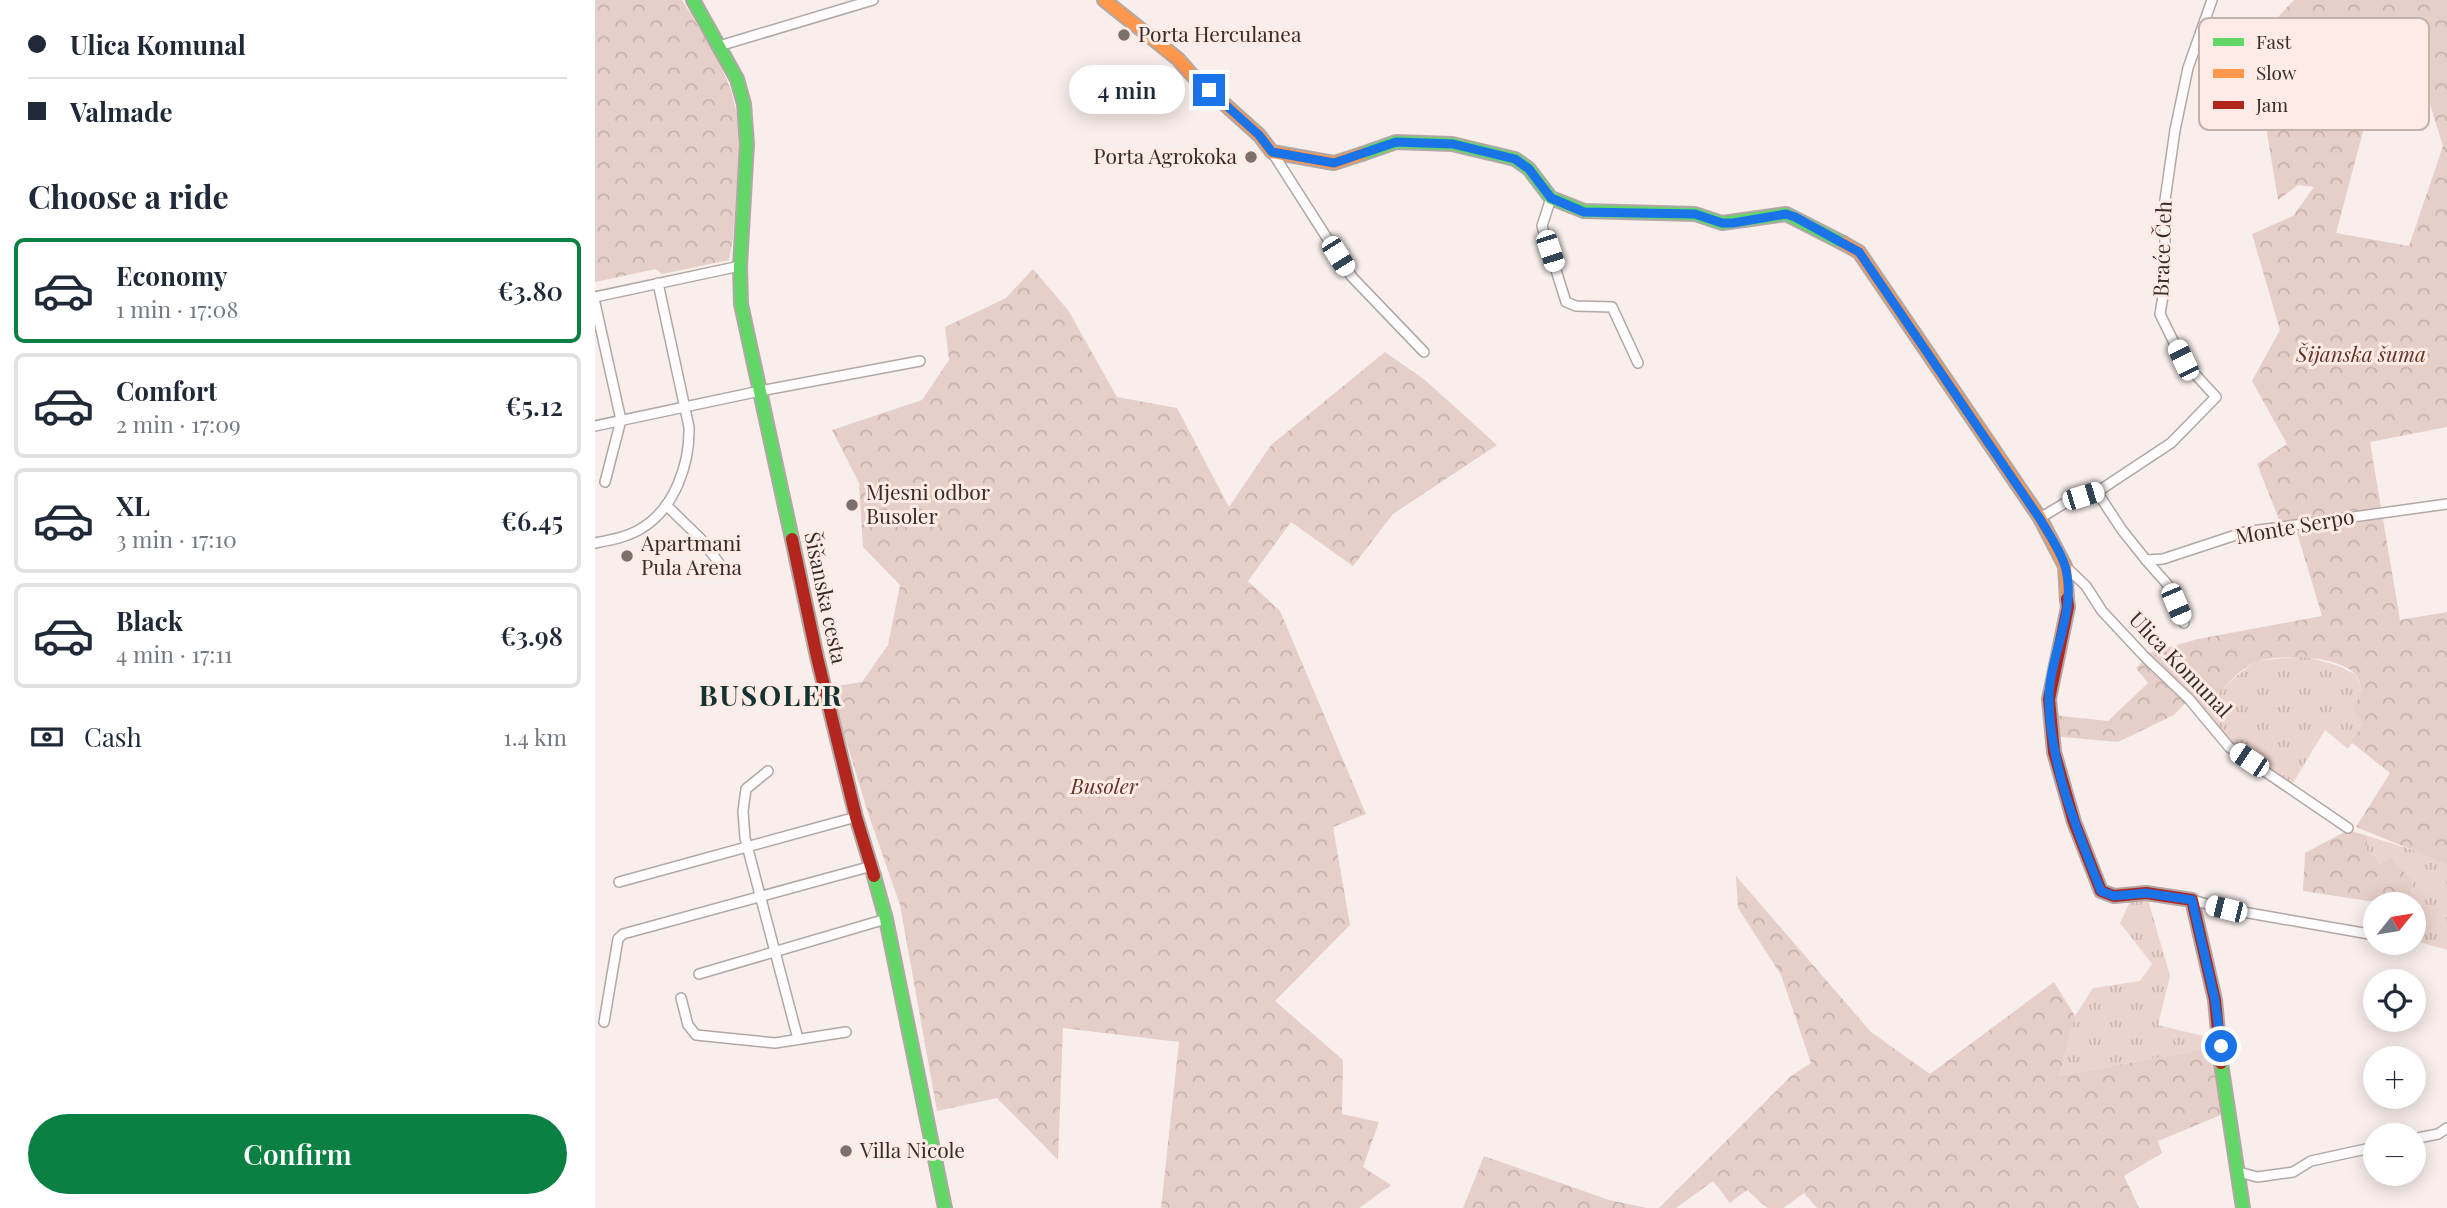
<!DOCTYPE html>
<meta charset="utf-8">
<style>
:root{--surface:#fff;--page:#f2f2f3;--text:#1f2937;--muted:#747a83;--line:#e0e1e3;--accent:#0b8043}
body{margin:0;font-family:"Playfair Display",serif;background:var(--page);color:var(--text);height:100vh;display:flex;flex-direction:column;font-size:26px;white-space:nowrap}
*{box-sizing:border-box;margin:0}
p{font-size:23px;color:var(--muted)}
.icon{flex:none;width:38px;height:38px;fill:none;stroke:currentColor;stroke-width:2;stroke-linecap:round;stroke-linejoin:round}
.map{position:relative;flex:1;overflow:hidden}
.details{display:flex;flex-direction:column;background:var(--surface);width:595px}
.details>*{flex:none}
.guide{display:grid;align-content:center;height:154px;padding:0 28px;background:var(--surface)}
.needle{width:46px;rotate:60deg}
.fabs{position:absolute;left:1768px;top:892px;display:grid;gap:14px}
.fabs a{display:grid;place-items:center;width:63px;height:63px;border-radius:50%;background:var(--surface);box-shadow:0 4px 18px #0003;font-size:35px}
.end{position:absolute;width:32px;height:32px;margin:-16px;border:9px solid #1a73e8;background:#fff;box-shadow:0 0 0 4px #fff}
.from{border-radius:50%}
.bubble{position:absolute;height:49px;border-radius:24px;background:var(--surface);box-shadow:0 4px 18px #0003;font-size:23px;font-weight:600;line-height:49px;text-align:center}
.car{position:absolute;width:21px;height:42px;margin:-21px -10px;border-radius:9px;box-shadow:0 0 5px 2px #0007;background:linear-gradient(#fff 24%,#345 0 40%,#fff 0 76%,#345 0 86%,#fff 0)}
.guide b{display:flex;align-items:center;gap:24px;height:66px;font-size:26px}
.guide b+b{border-top:2px solid var(--line)}
.guide i{width:18px;height:18px;background:var(--text)}
ul{padding:0;list-style:none}
li{display:flex;align-items:center;gap:21px;height:105px;margin:0 14px 10px;padding:0 14px;border:4px solid var(--line);border-radius:10px}
li div{flex:1}
li b{display:block;font-size:26px}
li em{font-style:normal;font-weight:600}
li.selected{border-color:var(--accent)}
li>.icon{width:63px;height:63px;stroke-width:1.5}
h2{padding:0 28px;font-size:32px;line-height:84px}
.pay{display:flex;align-items:center;gap:18px;height:77px;padding:0 28px;font-size:26px}
.pay p{margin-inline-start:auto}
.primary-button{display:flex;gap:14px;margin-top:auto;padding:14px 28px}
.primary-button a{flex:1;height:80px;border-radius:42px;background:var(--accent);color:#fff;font-size:28px;font-weight:600;line-height:80px;text-align:center}
main{display:flex;flex:1;min-height:0}
.map>svg:first-child{display:block}
.grass{fill:url(#grass-tufts)}
.forest{fill:url(#forest-crowns)}
.lines{fill:none;stroke-linecap:round;stroke-linejoin:round}
.street-casing{stroke:#b1a7a4;stroke-width:12}
.fast-casing{stroke:#b1a7a4;stroke-width:16}
.slow-casing{stroke:#b1a7a4;stroke-width:16}
.jam-casing{stroke:#b1a7a4;stroke-width:16}
.street{stroke:#fefcfc;stroke-width:9}
.fast{stroke:#63d668;stroke-width:12}
.slow{stroke:#ff974d;stroke-width:12}
.jam{stroke:#b3261e;stroke-width:12}
.route{stroke:#1a73e8;stroke-width:9}
.poi-dot{fill:#7b706c;stroke:#feebe5;stroke-width:2.5}
.labels{text-anchor:middle;stroke-width:6;stroke-linejoin:round;paint-order:stroke}
.poi-label{font-size:21px;fill:#372c28;stroke:#feebe5;text-anchor:start}
.street-label{font-size:21px;fill:#372c28;stroke:#feebe5}
.park-label{font-size:21px;font-style:italic;fill:#633326;stroke:#feebe5}
.district-label{font-size:28px;font-weight:bold;letter-spacing:2px;fill:#113431;stroke:#feebe5}
.key{fill:#feebe5;stroke:#c2b2ac;stroke-width:2}
.key-label{font-size:19px;fill:#372c28}
</style>
<main>
<section class="details">
<div class="guide">
<b><i class="from"></i>Ulica Komunal</b>
<b><i></i>Valmade</b>
</div>
<h2>Choose a ride</h2>
<ul>
<li class="selected"><svg class="icon" aria-label="car" viewBox="0 0 24 24"><path d="M5 17H2v-5l4-1 3-4h7l3 4 3 1v5h-3M9 17h6M6 11h13"/><circle cx="7" cy="17" r="2"/><circle cx="17" cy="17" r="2"/></svg><div><b>Economy</b><p>1 min · 17:08</p></div><em>€3.80</em></li>
<li><svg class="icon" aria-label="car" viewBox="0 0 24 24"><path d="M5 17H2v-5l4-1 3-4h7l3 4 3 1v5h-3M9 17h6M6 11h13"/><circle cx="7" cy="17" r="2"/><circle cx="17" cy="17" r="2"/></svg><div><b>Comfort</b><p>2 min · 17:09</p></div><em>€5.12</em></li>
<li><svg class="icon" aria-label="car" viewBox="0 0 24 24"><path d="M5 17H2v-5l4-1 3-4h7l3 4 3 1v5h-3M9 17h6M6 11h13"/><circle cx="7" cy="17" r="2"/><circle cx="17" cy="17" r="2"/></svg><div><b>XL</b><p>3 min · 17:10</p></div><em>€6.45</em></li>
<li><svg class="icon" aria-label="car" viewBox="0 0 24 24"><path d="M5 17H2v-5l4-1 3-4h7l3 4 3 1v5h-3M9 17h6M6 11h13"/><circle cx="7" cy="17" r="2"/><circle cx="17" cy="17" r="2"/></svg><div><b>Black</b><p>4 min · 17:11</p></div><em>€3.98</em></li>
</ul>
<div class="pay"><svg class="icon" aria-label="cash" viewBox="0 0 24 24"><path d="M3 7h18v10H3z"/><circle cx="12" cy="12" r="2"/></svg>Cash<p>1.4 km</p></div>
<div class="primary-button"><a>Confirm</a></div>
</section>
<div class="map">
<svg width="1852" height="1208" viewBox="0 0 1852 1208">
<defs>
<pattern id="grass-tufts" width="24" height="20" patternUnits="userSpaceOnUse" patternTransform="scale(1.75)"><rect width="24" height="20" fill="#ecd4ce"/><path d="M3 7l-1-3M5 7V3M7 7l1-3M15 17l-1-3M17 17v-4M19 17l1-3" fill="none" stroke="#cbb6b1"/></pattern>
<pattern id="forest-crowns" width="20" height="18" patternUnits="userSpaceOnUse" patternTransform="scale(1.75)"><rect width="20" height="18" fill="#e6cfc8"/><path d="M2 6a3 3 0 1 1 6 0M12 15a3 3 0 1 1 6 0" fill="none" stroke="#c6b2ac"/></pattern>
</defs>
<rect width="100%" height="100%" fill="#f8eeeb"/>
<g class="grass">
<polygon points="1709,656 1744,666 1761,675 1768,692 1769,724 1753,749 1730,730 1695,788 1634,747 1597,697 1609,707 1625,690 1660,661"/>
<polygon points="1773,836 1834,855 1852,863 1852,950 1818,940 1818,905 1814,905 1818,881 1784,865 1780,856 1771,850"/>
<polygon points="1551,893 1575,976 1563,1025 1625,1040 1626,1046 1464,1076 1480,1016 1498,988 1545,981 1557,964 1525,923 1537,897"/>
</g>
<g class="forest">
<polygon points="0,0 87,0 122,57 136,90 146,131 138,238 134,260 67,274 61,269 0,282"/>
<path d="M1699,0H1852V427L1775,442L1805,620L1852,612V864L1761,827L1795,773L1756,742L1769,724L1757,709L1768,692C1766,687 1764,680 1762,676C1746,655 1685,654 1662,661C1649,665 1619,696 1609,708L1550,654L1603,639L1727,616L1700,526L1687,527L1662,464L1692,444L1657,381L1685,330L1657,234L1698,216L1719,187L1703,185L1683,200L1672,133L1676,118L1770,124L1741,233L1814,246L1848,146L1816,44L1741,58L1702,80L1683,17Z"/>
<polygon points="438,269 473,310 522,397 582,408 634,507 676,445 790,352 830,380 902,445 798,514 758,566 696,522 653,581 685,611 771,814 738,827 755,925 680,1001 748,1060 747,1114 784,1122 768,1167 796,1185 764,1208 566,1208 584,1042 468,1028 463,1160 402,1098 342,1111 305,905 273,813 235,687 267,682 293,645 305,585 268,547 264,483 237,430 327,400 354,360 350,327 411,298"/>
<polygon points="1548,661 1594,699 1579,715 1523,742 1457,736 1457,715 1513,721 1553,683 1541,668"/>
<polygon points="1753,830 1773,836 1771,850 1780,856 1784,865 1796,859 1818,881 1814,905 1800,905 1708,891 1710,853"/>
<polygon points="1141,876 1276,1032 1335,1074 1459,982 1480,1016 1464,1076 1626,1046 1633,1112 1563,1141 1567,1153 1529,1176 1544,1208 1222,1208 1209,1193 1188,1208 1172,1208 1152,1190 1135,1203 1118,1181 1081,1208 1064,1208 1196,1076 1216,1063 1186,975 1143,908"/>
<polygon points="889,1156 1014,1200 1052,1208 868,1208"/>
</g>
<g class="lines">
<defs>
<g id="street">
<polyline points="124,46 278,0"/>
<polyline points="677,152 757,277 829,352"/>
<polyline points="956,198 947,226 971,302 981,306 1017,307 1043,363"/>
<polyline points="0,297 145,266"/>
<polyline points="0,303 26,420 10,482"/>
<polyline points="0,426 165,391 325,361"/>
<polyline points="1502,492 1527,530 1551,560 1568,559 1650,532 1852,504"/>
<polyline points="71,505 106,539 124,563"/>
<polyline points="1445,518 1475,500 1502,492 1576,443 1621,397 1588,361 1565,314 1570,284 1570,200 1580,130 1593,68 1617,0"/>
<path d="M0,543C16,540 33,537 47,528C80,508 95,463 94,427L63,283"/>
<polyline points="1551,560 1573,585 1589,623"/>
<polyline points="1470,566 1491,586 1507,611 1550,657 1594,699 1634,747 1753,828"/>
<polyline points="173,771 151,789 148,811 150,838 203,1039"/>
<polyline points="24,882 261,817"/>
<polyline points="1597,900 1631,909 1780,935"/>
<polyline points="104,974 291,919"/>
<polyline points="86,998 93,1025 101,1035 180,1043 251,1032"/>
<polyline points="9,1022 23,939 28,934 277,866"/>
<polyline points="1818,1139 1843,1134 1852,1128"/>
<polyline points="1644,1172 1662,1177 1698,1172 1716,1161 1780,1147"/>
</g>
<g id="fast">
<polyline points="98,0 142,79 149,104 152,144 145,266 146,304 197,539"/>
<polyline points="767,154 801,142 857,144 920,159 934,169 956,198 989,211 1100,214 1127,223 1191,214 1248,243"/>
<polyline points="279,876 291,919 350,1208"/>
<polyline points="1626,1063 1648,1208"/>
</g>
<g id="slow">
<polyline points="509,0 583,59 597,75 664,135 677,152 739,163 767,154"/>
<polyline points="1248,243 1264,252 1445,518 1470,566 1472,599"/>
</g>
<g id="jam">
<polyline points="197,539 222,657 261,817 279,876"/>
<polyline points="1472,599 1473,607 1454,699 1459,752 1479,822 1506,891 1519,896 1551,893 1597,900 1620,1000 1626,1063"/>
</g>
</defs>
<use href="#street" class="street-casing"/>
<use href="#fast" class="fast-casing"/>
<use href="#slow" class="slow-casing"/>
<use href="#jam" class="jam-casing"/>
<use href="#street" class="street"/>
<use href="#fast" class="fast"/>
<use href="#slow" class="slow"/>
<use href="#jam" class="jam"/>
</g>
<g class="lines">
<path class="route" d="M614,90L664,135L677,152L739,163L801,142L858,144L920,159L934,169L956,198L989,212L1100,214L1127,223H1138L1191,214L1200,217L1264,252L1445,519C1453,533 1465,550 1470,566C1483,613 1453,656 1454,702C1456,768 1482,830 1506,891L1519,896L1551,893L1597,900L1620,1000L1626,1046"/>
</g>
<g class="poi-dot">
<circle cx="529" cy="35" r="7"/>
<circle cx="656" cy="157" r="7"/>
<circle cx="257" cy="505" r="7"/>
<circle cx="32" cy="556" r="7"/>
<circle cx="251" cy="1151" r="7"/>
</g>
<g class="labels">
<g class="poi-label">
<text x="543" y="42">Porta Herculanea</text>
<text x="642" y="164" text-anchor="end">Porta Agrokoka</text>
<text x="271" y="500">Mjesni odbor<tspan x="271" dy="24">Busoler</tspan></text>
<text x="46" y="551">Apartmani<tspan x="46" dy="24">Pula Arena</tspan></text>
<text x="265" y="1158">Villa Nicole</text>
</g>
<g class="street-label">
<text transform="translate(1568 249) rotate(-88)" y="7">Braće Čeh</text>
<text transform="translate(1700 527) rotate(-10)" y="7">Monte Serpo</text>
<text transform="translate(230 598) rotate(78)" y="7">Šišanska cesta</text>
<text transform="translate(1585 665) rotate(46)" y="7">Ulica Komunal</text>
</g>
<g class="park-label">
<text x="1766" y="362">Šijanska šuma</text>
<text x="509" y="794">Busoler</text>
</g>
<g class="district-label">
<text x="176" y="706">BUSOLER</text>
</g>
</g>
<rect x="1604" y="18" width="230" height="112" rx="10" class="key"/>
<rect x="1618" y="38" width="31" height="8" fill="#63d668"/>
<rect x="1618" y="69" width="31" height="9" fill="#ff974d"/>
<rect x="1618" y="101" width="31" height="8" fill="#b3261e"/>
<g class="key-label">
<text x="1661" y="49">Fast</text>
<text x="1661" y="80">Slow</text>
<text x="1661" y="112">Jam</text>
</g>
</svg>
<div class="fabs">
<a><svg class="needle" viewBox="-14 -14 28 28"><path d="M0-13l5 13h-10z" fill="#e53935"/><path d="M0 13l5-13h-10z" fill="#747a83"/></svg></a>
<a><svg class="icon" aria-label="locate" viewBox="0 0 24 24"><circle cx="12" cy="12" r="6"/><path d="M12 2v4M12 18v4M2 12h4M18 12h4"/></svg></a>
<a>+</a>
<a>−</a>
</div>
<i class="end from" style="left:1626px;top:1046px"></i>
<i class="end" style="left:614px;top:90px"></i>
<div class="bubble" style="left:474px;top:65px;width:116px">4 min</div>
<i class="car" style="left:955px;top:251px;rotate:162deg"></i>
<i class="car" style="left:743px;top:256px;rotate:148deg"></i>
<i class="car" style="left:1588px;top:360px;rotate:334deg"></i>
<i class="car" style="left:1488px;top:496px;rotate:73deg"></i>
<i class="car" style="left:1581px;top:604px;rotate:157deg"></i>
<i class="car" style="left:1654px;top:760px;rotate:304deg"></i>
<i class="car" style="left:1631px;top:909px;rotate:284deg"></i>
</div>
</main>
